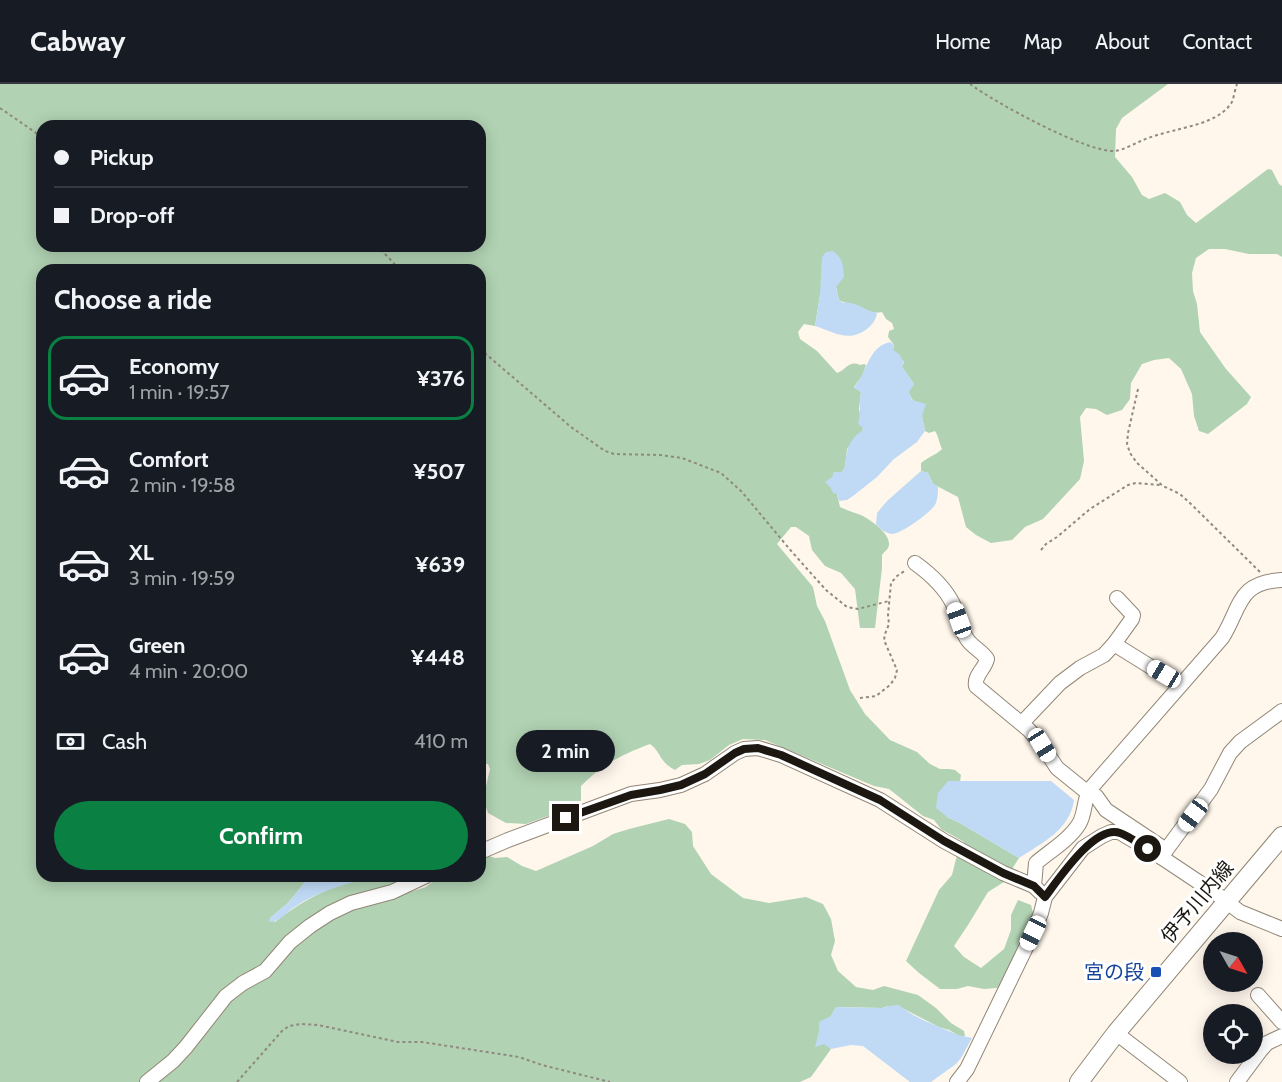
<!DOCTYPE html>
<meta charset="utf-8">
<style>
:root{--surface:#171b24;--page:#20242c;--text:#f1f3f6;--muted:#9ea1a6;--line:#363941;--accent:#0b8043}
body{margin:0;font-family:Cabin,"Noto Sans JP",sans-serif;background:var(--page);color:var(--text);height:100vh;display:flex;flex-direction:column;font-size:22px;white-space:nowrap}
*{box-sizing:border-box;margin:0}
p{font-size:20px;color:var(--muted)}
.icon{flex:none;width:33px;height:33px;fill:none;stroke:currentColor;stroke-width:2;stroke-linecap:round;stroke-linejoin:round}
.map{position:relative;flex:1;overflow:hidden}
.details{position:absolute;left:36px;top:180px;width:450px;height:618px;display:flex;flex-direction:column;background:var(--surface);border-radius:18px;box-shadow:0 3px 15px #0003}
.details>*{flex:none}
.banner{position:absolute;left:36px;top:36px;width:450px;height:132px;border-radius:18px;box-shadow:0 3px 15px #0003;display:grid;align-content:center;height:132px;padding:0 18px;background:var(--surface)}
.needle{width:39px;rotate:129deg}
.tools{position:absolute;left:1203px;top:848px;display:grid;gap:12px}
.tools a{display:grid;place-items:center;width:60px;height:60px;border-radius:50%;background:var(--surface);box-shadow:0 3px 15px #0003;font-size:30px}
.end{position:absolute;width:27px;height:27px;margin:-14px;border:8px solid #1c1811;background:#fff;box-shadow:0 0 0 3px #fff}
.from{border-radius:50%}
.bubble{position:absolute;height:42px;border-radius:21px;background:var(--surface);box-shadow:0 3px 15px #0003;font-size:20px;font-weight:700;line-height:42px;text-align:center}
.car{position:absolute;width:18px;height:36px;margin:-18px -9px;border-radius:8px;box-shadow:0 0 4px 2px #0007;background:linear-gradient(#fff 24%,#345 0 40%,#fff 0 76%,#345 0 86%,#fff 0)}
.banner b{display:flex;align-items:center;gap:21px;height:57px;font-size:22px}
.banner b+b{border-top:2px solid var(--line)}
.banner i{width:15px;height:15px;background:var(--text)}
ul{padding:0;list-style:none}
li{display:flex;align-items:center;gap:18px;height:84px;margin:0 12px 9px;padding:0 6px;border:3px solid transparent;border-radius:18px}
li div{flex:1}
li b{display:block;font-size:22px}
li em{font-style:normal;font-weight:700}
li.on{border-color:var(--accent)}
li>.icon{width:54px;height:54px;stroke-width:1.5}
h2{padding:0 18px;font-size:27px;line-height:72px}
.pay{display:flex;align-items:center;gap:15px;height:66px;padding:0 18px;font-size:22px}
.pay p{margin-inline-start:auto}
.primary-button{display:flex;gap:12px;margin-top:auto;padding:12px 18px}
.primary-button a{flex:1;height:69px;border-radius:36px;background:var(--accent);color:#fff;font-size:24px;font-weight:700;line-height:69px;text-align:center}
header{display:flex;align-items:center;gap:36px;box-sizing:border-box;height:84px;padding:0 30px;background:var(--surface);border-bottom:2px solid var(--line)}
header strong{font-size:28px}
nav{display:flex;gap:33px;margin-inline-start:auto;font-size:21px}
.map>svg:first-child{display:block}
.green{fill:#b1d2b3;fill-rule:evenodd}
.water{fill:#c0daf6}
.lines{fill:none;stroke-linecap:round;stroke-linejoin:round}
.minor-casing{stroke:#928776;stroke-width:16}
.major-casing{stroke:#928776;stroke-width:20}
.path{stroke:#8f8980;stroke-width:2;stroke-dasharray:3 3;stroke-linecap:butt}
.minor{stroke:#fff;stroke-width:14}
.major{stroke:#fff;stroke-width:18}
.route{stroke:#1c1811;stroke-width:8}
.transit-dot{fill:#1a4fb4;stroke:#fff;stroke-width:2}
.labels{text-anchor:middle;stroke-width:6;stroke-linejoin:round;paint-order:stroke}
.street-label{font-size:20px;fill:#1c1811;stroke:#fff}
.transit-label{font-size:20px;fill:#164399;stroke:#fff;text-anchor:end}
</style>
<header>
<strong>Cabway</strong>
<nav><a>Home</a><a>Map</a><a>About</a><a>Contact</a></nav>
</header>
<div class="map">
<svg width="1282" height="998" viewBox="0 0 1282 998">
<rect width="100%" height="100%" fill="#fff7ec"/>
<path class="green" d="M0,0H1168L1122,34L1116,45L1115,73L1132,93L1142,111L1149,115L1165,109L1180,118L1187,131L1196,139L1268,85L1272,86L1279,100L1282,102V173L1277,170H1249L1225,165H1209L1196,174L1192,189L1193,207L1197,220L1200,248L1226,285L1251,313L1247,320L1208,350L1199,347L1194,332L1192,310L1181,285L1169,274L1154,276L1142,280L1131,299L1130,315L1122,326L1107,331L1096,325L1086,324L1080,333L1084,377L1080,395L1043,435L1025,443L1012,456L991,459L976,451L966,443L958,413L933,400L928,389L921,387V379C928,373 936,371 942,365C939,359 939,353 935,347L929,349L925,347L922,332L908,308L914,300L902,283L904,278L893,266L894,261L888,253L889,247L894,245L892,239L886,235L882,228C872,230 867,226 858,222C852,219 845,220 839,216L836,203L820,211L815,242L804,240L798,248L800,255L817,267L837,289C847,286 848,276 860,281L864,280L866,281L862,292L854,303L861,308L859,325L863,344L862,347L847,365L845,383L842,388H834L831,404L837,410L840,423C848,427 856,429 863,432C872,437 894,452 888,464C887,466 883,469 882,471V484L875,544H860L855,505L841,489L825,482L812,466L809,452L796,443H791L777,460L813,503L817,522L825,537L850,606L865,630L890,656L917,668L930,680L940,685H949L955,686L961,691L960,698L948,697L947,733L960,739L1019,774L1004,798L988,808L968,841L954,862L964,873L981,884L1004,865L1011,846V831L1018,816L1031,821L1034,832L1031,843L1020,854L1015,872L1004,897L997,904L984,905L968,902L957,905H940L919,889L906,877L939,806L952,791L956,775L964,758L941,745L934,736L923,732L889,705L874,702L765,656L743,655L729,661L710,676L699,680L682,681L675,686C659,678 662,669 650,660C621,671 603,680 581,702V720L526,740L506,739L488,729L483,715L490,685L488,680L480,679V186H42V792H310L288,819L270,834L275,838C308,812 348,792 390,792L395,798L400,811L426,803L432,798H455L460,792H480V774L486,771L495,774L507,773L522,782L536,787L593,762L613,750L629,745L669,735L685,740L692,748L693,762L711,790L743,814L769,819L806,813L823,820L831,835L835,857L831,871L838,887L856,903L873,906L884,902L918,911L936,924L951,939L964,947L965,952L961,953L949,946L939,943L902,924L888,922L882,924L836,923L831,932L819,948L816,962L824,959L831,965L811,993L800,998H0ZM42,42H480V162H42Z"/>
<g class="water">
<path d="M833,167C843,175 843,180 844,193L836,203L839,216L843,219C854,216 865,227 877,229C876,236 872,241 867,245C848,259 834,248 815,242L820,211L822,173L826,168Z"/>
<path d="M890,258L894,261L893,266L899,270L904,279L902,283L914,300L909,308L912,316L926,320L922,332L925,347L917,358L894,375L877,393L853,412L847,416L839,417L837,410L833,409L831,404L825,398L832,393L834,388H842C847,381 845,375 847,368C848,360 855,351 862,347L863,344L858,340C861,331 859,318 861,308L854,304C857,299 860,295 862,291C869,277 873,262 890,258Z"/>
<path d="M921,387L928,389L933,400L938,402C938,409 938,415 935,421C930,429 901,450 892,450C885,449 880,445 876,440L877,429L887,417Z"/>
<path d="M948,697H1051L1074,716C1070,746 1042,759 1019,774L960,739L947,733L936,724L938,709Z"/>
<path d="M310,792H378C348,799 319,806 293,824C285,830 279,838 269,838L270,834L288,819Z"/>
<path d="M899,921C915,935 939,942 958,951C963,953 967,952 972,954L961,974L956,980L931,998H910L863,962L851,961L831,965L824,960L815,963L819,948V938L831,932L836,923L882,924L888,922Z"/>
</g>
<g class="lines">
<defs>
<g id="minor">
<path d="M915,479C929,489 945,504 953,520C958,531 960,545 967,555C972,563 982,567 987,575C985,585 974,591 976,602L1029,646L1042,661L1057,684L1088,709L1096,712L1106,726L1166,766"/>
<polyline points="1114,560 1180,601"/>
<polyline points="1022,639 1060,599 1080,584 1104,571 1114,560 1132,535 1133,531 1117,514"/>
<polyline points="480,768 508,756 604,720 631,710 660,706 681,701 705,690 735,669 744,665 758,664 781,671 880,716 944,757 1003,789 1034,802"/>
<polyline points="1161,773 1211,705 1230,669 1240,658 1282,627"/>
<path d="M1040,808L1034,802L1036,779C1050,767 1069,756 1079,740C1086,729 1083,715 1091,704L1222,554C1241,524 1237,498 1282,496"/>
<polyline points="1258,911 1282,938"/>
<polyline points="1116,949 1180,998"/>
<polyline points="147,998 173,977 186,963 226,912 243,899 265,887 290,858 310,842 330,829 351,819 392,808 426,792"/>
<polyline points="957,998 967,985 1033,849 1041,829 1045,813 1083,764 1102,752 1111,748 1119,748 1161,773 1218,811 1240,828 1282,845"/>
<polyline points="1237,998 1260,967 1267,959 1282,952"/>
</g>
<polyline id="major" points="1079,998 1116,949 1282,752"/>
</defs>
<use href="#minor" class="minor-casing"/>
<use href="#major" class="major-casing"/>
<g class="path">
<path d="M970,0C994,18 1087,69 1115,67C1124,66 1133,60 1141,57C1152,52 1164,49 1176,46C1195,41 1221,36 1232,18C1234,13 1235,5 1237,0"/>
<polyline points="0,24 42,53"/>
<polyline points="376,162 388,173 400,186"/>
<polyline points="480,265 571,343 605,367 614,370 660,371 682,374 721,389 742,408 792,468 826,506 847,523 858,525 889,517"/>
<polyline points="1138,305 1128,349 1127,360 1130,369 1137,379 1163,402 1180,410 1192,421 1260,488"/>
<polyline points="1041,466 1046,460 1057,453 1090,425 1128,401 1136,399 1160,401"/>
<polyline points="860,614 876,612 890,601 895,594 897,586 884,556 885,550 889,540 888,531 891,499 897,492 906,486"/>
<polyline points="237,998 282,947 289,942 301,940 318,941 398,958 422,958 519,973 542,981 610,998"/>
</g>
<use href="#minor" class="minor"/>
<use href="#major" class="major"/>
</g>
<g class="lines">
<path class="route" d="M566,734L631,711L660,706L681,701L705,690L735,669L744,665L758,664L781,671L880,716L944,757L1003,789L1034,802L1045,813C1058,796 1095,740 1120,749C1129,752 1139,760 1148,765"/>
</g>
<rect class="transit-dot" x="1150" y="882" width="12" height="12" rx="3"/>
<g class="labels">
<g class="street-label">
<text transform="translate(1197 818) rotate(-50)" y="7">伊予川内線</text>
</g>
<g class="transit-label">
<text x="1144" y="895">宮の段</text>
</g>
</g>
</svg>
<div class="tools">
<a><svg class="needle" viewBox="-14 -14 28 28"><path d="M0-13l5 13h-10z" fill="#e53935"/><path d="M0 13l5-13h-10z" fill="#9ea1a6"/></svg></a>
<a><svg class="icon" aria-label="locate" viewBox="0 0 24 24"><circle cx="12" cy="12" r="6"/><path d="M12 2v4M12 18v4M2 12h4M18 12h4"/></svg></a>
</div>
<i class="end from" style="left:1148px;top:765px"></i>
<i class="end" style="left:566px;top:734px"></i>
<div class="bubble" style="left:516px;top:646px;width:99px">2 min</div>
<i class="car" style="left:959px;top:536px;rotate:340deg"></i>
<i class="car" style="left:1164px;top:590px;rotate:301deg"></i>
<i class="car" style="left:1042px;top:661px;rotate:148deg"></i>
<i class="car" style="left:1193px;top:731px;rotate:217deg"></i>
<i class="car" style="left:1033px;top:849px;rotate:206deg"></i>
<div class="banner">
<b><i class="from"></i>Pickup</b>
<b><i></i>Drop-off</b>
</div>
<section class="details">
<h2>Choose a ride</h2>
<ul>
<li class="on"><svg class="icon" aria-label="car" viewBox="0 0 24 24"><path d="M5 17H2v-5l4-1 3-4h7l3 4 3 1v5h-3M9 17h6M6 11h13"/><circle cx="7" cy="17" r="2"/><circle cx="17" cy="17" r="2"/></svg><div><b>Economy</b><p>1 min · 19:57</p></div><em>¥376</em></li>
<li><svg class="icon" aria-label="car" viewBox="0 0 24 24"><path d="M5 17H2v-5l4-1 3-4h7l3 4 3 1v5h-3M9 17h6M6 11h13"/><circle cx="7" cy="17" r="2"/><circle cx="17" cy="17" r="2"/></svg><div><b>Comfort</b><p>2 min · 19:58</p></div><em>¥507</em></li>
<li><svg class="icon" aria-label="car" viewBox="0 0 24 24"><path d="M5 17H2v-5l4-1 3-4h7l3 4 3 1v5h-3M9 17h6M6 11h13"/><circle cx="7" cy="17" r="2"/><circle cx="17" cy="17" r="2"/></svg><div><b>XL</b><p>3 min · 19:59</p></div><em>¥639</em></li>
<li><svg class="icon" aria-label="car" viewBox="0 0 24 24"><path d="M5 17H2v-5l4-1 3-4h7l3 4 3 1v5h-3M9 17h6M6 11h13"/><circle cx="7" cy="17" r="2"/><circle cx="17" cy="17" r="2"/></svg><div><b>Green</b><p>4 min · 20:00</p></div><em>¥448</em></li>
</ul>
<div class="pay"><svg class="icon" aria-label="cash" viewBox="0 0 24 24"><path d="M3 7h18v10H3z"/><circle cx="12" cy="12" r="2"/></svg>Cash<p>410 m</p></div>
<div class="primary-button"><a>Confirm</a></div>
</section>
</div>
